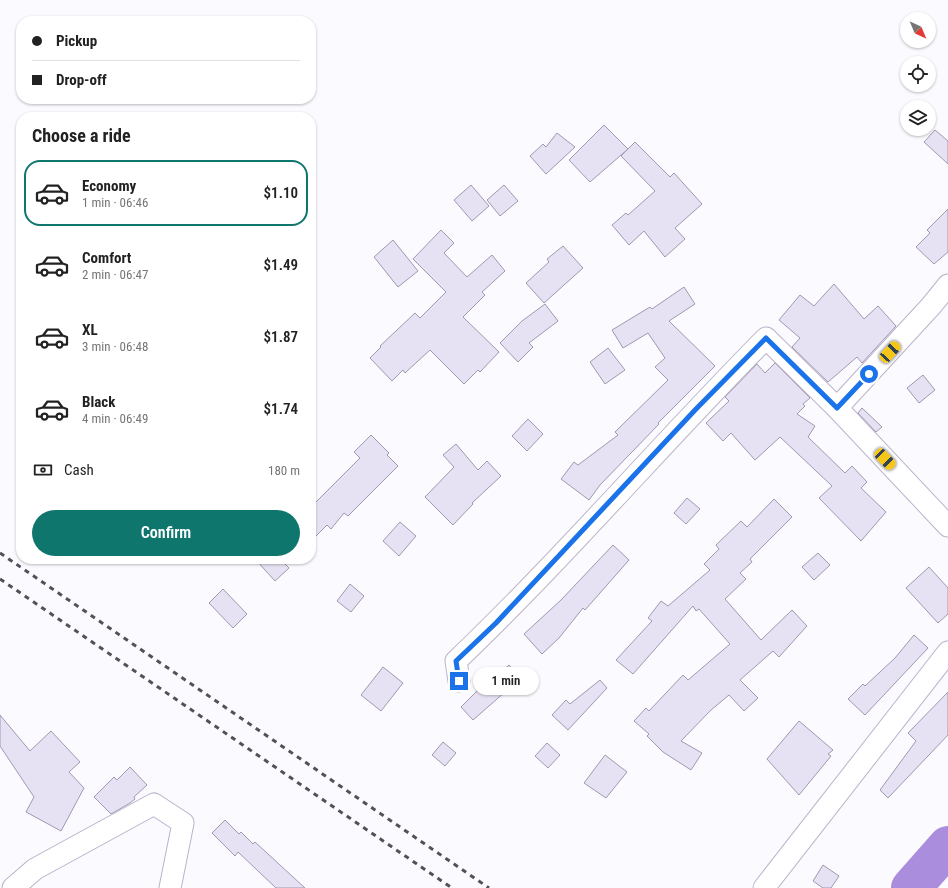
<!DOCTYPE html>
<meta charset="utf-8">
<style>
:root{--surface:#fff;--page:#f2f2f2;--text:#222;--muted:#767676;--line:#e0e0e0;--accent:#0f766e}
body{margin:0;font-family:"Roboto Condensed",sans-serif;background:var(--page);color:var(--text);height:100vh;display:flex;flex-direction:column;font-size:15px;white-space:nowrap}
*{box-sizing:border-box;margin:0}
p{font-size:13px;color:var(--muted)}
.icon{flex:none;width:22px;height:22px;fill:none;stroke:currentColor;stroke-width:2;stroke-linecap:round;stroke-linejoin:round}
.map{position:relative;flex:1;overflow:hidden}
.side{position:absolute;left:16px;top:112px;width:300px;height:452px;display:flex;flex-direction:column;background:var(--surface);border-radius:16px;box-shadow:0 1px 3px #0004}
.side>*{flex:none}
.hud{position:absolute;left:16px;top:16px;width:300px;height:88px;border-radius:16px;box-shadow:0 1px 3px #0004;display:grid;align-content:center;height:88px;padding:0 16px;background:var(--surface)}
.needle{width:26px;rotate:136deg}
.controls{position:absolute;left:900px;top:12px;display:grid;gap:8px}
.controls a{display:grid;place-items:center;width:36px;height:36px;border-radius:50%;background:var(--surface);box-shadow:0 1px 3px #0004;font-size:20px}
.end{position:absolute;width:18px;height:18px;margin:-9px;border:5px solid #1a73e8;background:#fff;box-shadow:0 0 0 2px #fff}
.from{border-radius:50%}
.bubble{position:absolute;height:28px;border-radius:14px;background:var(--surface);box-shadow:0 1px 3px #0004;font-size:13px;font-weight:600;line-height:28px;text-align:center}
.car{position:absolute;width:12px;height:24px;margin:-12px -6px;border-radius:5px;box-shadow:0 0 3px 1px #0007;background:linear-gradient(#f5c518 24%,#345 0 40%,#f5c518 0 76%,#345 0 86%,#f5c518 0)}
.hud b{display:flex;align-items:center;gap:14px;height:38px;font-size:15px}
.hud b+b{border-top:1px solid var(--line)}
.hud i{width:10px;height:10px;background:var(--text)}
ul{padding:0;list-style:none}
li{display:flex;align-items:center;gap:12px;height:66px;margin:0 8px 6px;padding:0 8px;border:2px solid transparent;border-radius:16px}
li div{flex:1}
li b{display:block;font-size:15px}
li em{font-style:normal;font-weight:600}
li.active{border-color:var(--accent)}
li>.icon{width:36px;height:36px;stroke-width:1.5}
h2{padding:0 16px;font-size:18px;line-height:48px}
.pay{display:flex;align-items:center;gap:10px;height:44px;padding:0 16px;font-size:15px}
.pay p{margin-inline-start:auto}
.cta{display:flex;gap:8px;margin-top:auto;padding:8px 16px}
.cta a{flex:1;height:46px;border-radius:24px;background:var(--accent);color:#fff;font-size:16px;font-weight:600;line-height:46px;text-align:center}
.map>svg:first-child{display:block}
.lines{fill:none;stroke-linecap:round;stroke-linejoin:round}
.river{stroke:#aa8ddd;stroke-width:40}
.building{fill:#e7e2f3;stroke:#a098b0}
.minor-casing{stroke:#bbb3cc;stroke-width:23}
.minor{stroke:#fff;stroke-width:21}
.rail{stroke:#535158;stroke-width:3;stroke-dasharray:5 5;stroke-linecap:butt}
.route{stroke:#1a73e8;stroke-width:5}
</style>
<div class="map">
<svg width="948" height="888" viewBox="0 0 948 888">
<rect width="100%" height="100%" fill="#fbfaff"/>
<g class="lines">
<polyline class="river" points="911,888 948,846"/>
</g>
<g class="building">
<polygon points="604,125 628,149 635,142 670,177 674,173 702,204 675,228 685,239 665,257 644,231 629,245 612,225 626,213 628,215 655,191 621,156 628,149 590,182 569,160"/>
<polygon points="935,130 948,141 948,164 924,142"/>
<polygon points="557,133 575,147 546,174 530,156 543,144 546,147"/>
<polygon points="471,185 489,206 472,221 454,200"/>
<polygon points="504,185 518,201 500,216 487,200"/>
<polygon points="948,209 948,252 934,264 916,247 930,233 927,230"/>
<polygon points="441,230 454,243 444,253 467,277 492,255 505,271 482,292 485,295 463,317 499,352 480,372 478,370 464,384 430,350 405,373 403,370 392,381 370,358 381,347 380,346 415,313 420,318 446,292 413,259"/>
<polygon points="393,240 418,271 398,287 374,257"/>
<polygon points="563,246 583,268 544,303 526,283 549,262 547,259"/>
<polygon points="834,284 864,319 878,306 896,326 862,363 857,357 828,382 792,347 800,338 779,320 800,295 814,306"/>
<polygon points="684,287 695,304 669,321 715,366 658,423 659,424 600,485 589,500 561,479 574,462 578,465 618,435 615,432 668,380 655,367 665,358 648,333 623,348 612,330 650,307 652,309"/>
<polygon points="545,304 558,321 529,343 533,347 518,362 500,343 522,321"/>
<polygon points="608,348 625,370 605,384 590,362"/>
<polygon points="775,363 810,398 803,404 805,406 797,414 815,426 808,437 845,473 852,466 867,482 861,488 886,512 861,541 819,498 832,486 780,437 755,460 731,433 723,441 706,423 729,401 725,397 757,364 765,373"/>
<polygon points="923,375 935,390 919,403 907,388"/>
<polygon points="862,408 882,427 876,432 858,413"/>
<polygon points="528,419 543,434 527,451 512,436"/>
<polygon points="371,435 389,453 387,455 398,466 348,516 344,513 331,529 327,525 311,541 311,507 360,458 354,452"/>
<polygon points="456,444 478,470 487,461 501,476 472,503 473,504 453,525 425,497 454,467 443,455"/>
<polygon points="687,498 700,509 686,524 674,513"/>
<polygon points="774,499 792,517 750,559 752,562 740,573 746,579 725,599 761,640 792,610 807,626 779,657 773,651 740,680 758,698 744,711 729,695 711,710 681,741 702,753 691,770 663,752 647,736 649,734 634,721 646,708 649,711 683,675 688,680 730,644 699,609 696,611 693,606 633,674 616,660 652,621 648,618 661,601 668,606 710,570 704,564 719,549 716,545 741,521 747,527"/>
<polygon points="400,522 416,536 399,556 383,541"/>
<polygon points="613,545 629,560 585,610 583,608 559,638 542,654 524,634 561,600"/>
<polygon points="818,553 830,565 814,580 802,567"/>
<polygon points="255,559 280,559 289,568 275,581"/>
<polygon points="929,567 948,588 948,614 938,623 906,588"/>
<polygon points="350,584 364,596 351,612 337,601"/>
<polygon points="223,589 247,614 233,628 209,603"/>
<polygon points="914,635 928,648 865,715 848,699 863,684 865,686 895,658"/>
<polygon points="509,665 521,678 473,720 461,707 487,681 489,683"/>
<polygon points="383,667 403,683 381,711 361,695"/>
<polygon points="600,680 607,688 568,730 552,715 566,700 570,704"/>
<polygon points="948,692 948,735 888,798 880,790 916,741 908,733"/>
<polygon points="0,715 30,751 51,731 80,762 69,772 84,788 61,831 26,812 34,797 0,746"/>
<polygon points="799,721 833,750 828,754 831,756 799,795 767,759"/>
<polygon points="443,742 456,753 445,766 432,755"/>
<polygon points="547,743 560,755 548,768 535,756"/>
<polygon points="605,755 627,772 606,798 584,783"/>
<polygon points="130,767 147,785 134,797 135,799 130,803 111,814 94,797 114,777 117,780"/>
<polygon points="225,820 239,834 241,832 253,844 255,842 305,888 276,888 238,852 235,856 212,833"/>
<polygon points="823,865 839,876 831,888 823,888 813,881"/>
</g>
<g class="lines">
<defs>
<g id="minor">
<polyline points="837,408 931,306 948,285"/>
<path d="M459,681L456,661C564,558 661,444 766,338L837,408L948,526"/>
<polyline points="13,888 35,869 154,804 183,823 170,888"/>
<polyline points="764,888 948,652"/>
</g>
</defs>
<use href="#minor" class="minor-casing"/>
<use href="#minor" class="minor"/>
<g class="rail">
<polyline points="0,553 489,888"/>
<polyline points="0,579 452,888"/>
</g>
</g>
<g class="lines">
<polyline class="route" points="459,681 456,661 496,623 696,409 766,338 837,408 869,374"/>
</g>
</svg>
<div class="controls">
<a><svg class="needle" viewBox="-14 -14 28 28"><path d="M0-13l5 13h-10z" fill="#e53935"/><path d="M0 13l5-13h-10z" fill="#767676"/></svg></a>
<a><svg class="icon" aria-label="locate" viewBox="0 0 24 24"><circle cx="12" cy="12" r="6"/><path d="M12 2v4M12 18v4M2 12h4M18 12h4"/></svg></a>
<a><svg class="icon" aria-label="layers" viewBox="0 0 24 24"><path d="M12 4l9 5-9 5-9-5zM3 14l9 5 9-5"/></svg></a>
</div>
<i class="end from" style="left:869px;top:374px"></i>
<i class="end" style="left:459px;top:681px"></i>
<div class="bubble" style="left:473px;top:667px;width:66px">1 min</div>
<i class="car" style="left:890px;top:352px;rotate:43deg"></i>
<i class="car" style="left:885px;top:459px;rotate:136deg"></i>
<div class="hud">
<b><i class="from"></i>Pickup</b>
<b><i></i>Drop-off</b>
</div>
<section class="side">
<h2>Choose a ride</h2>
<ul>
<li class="active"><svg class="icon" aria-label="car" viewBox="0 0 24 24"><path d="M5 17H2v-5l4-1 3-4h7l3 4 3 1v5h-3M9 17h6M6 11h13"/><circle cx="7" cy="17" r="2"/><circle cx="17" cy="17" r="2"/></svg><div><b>Economy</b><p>1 min · 06:46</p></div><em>$1.10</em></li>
<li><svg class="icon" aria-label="car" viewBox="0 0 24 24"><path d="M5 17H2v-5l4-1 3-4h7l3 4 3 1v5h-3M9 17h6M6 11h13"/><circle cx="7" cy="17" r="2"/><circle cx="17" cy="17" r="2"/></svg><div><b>Comfort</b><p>2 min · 06:47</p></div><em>$1.49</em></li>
<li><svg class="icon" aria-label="car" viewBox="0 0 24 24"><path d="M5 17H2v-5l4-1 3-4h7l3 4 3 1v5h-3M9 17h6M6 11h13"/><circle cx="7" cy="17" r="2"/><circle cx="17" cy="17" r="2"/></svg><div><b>XL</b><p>3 min · 06:48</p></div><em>$1.87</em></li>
<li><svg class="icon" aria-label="car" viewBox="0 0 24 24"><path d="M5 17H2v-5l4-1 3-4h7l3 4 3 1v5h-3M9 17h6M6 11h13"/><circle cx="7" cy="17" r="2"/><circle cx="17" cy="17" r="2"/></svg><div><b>Black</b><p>4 min · 06:49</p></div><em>$1.74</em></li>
</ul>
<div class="pay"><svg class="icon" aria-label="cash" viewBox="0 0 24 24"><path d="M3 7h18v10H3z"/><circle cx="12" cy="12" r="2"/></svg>Cash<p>180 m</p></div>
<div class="cta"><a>Confirm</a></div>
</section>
</div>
